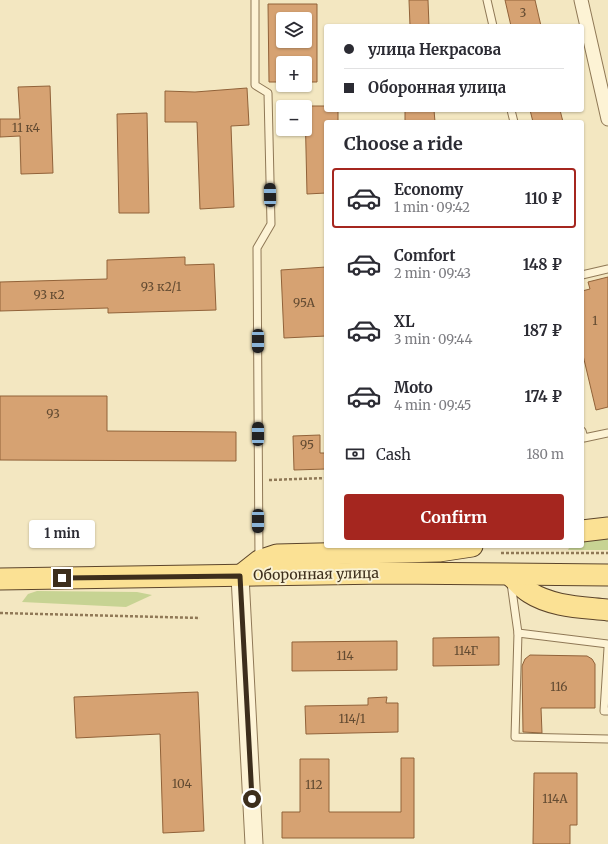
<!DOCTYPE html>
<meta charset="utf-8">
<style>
:root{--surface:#fff;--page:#f2f2f3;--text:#2b2b33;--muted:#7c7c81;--line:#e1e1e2;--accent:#a5261f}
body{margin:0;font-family:Merriweather,serif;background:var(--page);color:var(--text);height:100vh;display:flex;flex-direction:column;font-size:15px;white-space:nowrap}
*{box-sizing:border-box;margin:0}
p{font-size:13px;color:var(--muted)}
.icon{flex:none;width:22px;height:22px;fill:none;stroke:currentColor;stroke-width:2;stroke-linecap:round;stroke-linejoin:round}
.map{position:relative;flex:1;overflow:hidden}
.panel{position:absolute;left:324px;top:120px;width:260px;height:428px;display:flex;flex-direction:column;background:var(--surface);border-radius:4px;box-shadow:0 1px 3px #0004}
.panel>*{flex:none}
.hud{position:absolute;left:324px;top:24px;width:260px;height:88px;border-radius:4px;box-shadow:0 1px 3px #0004;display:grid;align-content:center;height:88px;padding:0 20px;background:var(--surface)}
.fabs{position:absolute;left:276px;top:12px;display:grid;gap:8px}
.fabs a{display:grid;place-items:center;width:36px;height:36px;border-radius:4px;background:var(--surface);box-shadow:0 1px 3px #0004;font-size:20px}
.end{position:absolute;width:18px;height:18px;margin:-9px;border:5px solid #3d2e1c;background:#fff;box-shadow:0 0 0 2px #fff}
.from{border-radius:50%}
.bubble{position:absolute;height:28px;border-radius:4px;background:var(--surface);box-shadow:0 1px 3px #0004;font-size:13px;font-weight:700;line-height:28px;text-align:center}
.car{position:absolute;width:12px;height:24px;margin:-12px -6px;border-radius:5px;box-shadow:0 0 3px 1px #0007;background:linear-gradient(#222 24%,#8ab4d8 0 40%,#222 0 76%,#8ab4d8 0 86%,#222 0)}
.hud b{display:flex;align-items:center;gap:14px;height:38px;font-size:15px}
.hud b+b{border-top:1px solid var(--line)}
.hud i{width:10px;height:10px;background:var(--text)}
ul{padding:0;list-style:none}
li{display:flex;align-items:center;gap:12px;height:60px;margin:0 8px 6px;padding:0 12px;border:2px solid transparent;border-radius:4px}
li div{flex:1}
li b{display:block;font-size:15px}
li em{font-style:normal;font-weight:700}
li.selected{border-color:var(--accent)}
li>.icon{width:36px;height:36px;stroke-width:1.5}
h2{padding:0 20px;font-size:18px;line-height:48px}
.pay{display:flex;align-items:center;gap:10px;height:44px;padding:0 20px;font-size:15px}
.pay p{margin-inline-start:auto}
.primary-button{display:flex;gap:8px;margin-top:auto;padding:8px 20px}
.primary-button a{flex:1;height:46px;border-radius:4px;background:var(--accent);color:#fff;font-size:16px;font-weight:700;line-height:46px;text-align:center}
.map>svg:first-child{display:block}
.green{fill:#c7d393}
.building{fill:#d6a272;stroke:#916239;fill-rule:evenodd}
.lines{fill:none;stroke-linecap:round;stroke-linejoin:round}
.service-casing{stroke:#8f7856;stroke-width:9}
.minor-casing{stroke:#8f7856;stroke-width:15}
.tertiary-casing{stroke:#8f7856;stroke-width:19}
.primary-casing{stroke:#5c452b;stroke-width:23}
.path{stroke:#8f7856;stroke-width:2.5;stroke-dasharray:3 2;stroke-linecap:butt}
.service{stroke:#fdf3d5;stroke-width:7}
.minor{stroke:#fdf3d5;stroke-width:13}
.tertiary{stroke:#fdf3d5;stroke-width:17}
.primary{stroke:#fbe194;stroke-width:21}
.route{stroke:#3d2e1c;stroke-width:5}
.labels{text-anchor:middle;stroke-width:4;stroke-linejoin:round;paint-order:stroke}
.number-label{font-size:12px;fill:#634b32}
.street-label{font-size:14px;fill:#3d2e1c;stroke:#f9f1d2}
</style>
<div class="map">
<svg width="608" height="844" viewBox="0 0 608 844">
<rect width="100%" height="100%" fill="#f3e7c1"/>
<g class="green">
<polygon points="608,537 608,550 568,550 570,546 582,546 582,540"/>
<polygon points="37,591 137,592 152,595 126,607 22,602 28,594"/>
</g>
<g class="building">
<polygon points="409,0 428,0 429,26 410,26"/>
<polygon points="505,0 535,0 541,26 511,26"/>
<path d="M268,4H317V82H305V63H283V82H269ZM283,19H305V41H283Z"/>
<polygon points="50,86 53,173 21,174 20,136 0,137 0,119 20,119 18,87"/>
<polygon points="247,88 249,125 231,126 234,207 200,209 197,122 165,122 165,91 195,92"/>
<polygon points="305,106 326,106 326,110 338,110 338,122 326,122 326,193 307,194"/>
<polygon points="405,110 434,110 435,122 405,122"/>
<polygon points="530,110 560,110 563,122 533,122"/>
<polygon points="147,113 149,213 119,213 117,114"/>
<polygon points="185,257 185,265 214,264 216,310 108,313 108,308 0,311 0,282 107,279 107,260"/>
<polygon points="326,267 326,336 284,338 281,270"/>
<polygon points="608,277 608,407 596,410 582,351 582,291 590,289 588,282"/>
<polygon points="0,396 107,396 107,431 236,432 236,461 0,460"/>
<polygon points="320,435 320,453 326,453 326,469 294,470 293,436"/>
<polygon points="499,637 499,665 433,666 433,638"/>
<polygon points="397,641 397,670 292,671 292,642"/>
<polygon points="530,655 587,656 592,659 595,664 595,708 541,708 542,733 523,732 522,666 525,659"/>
<polygon points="198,692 204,831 163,833 160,734 76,738 74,697"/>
<polygon points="387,697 386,703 398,703 398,732 306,734 305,706 368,705 368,698"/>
<polygon points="401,758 414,758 414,838 282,838 282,812 300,812 300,759 329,759 329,812 401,812"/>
<polygon points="534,773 577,773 577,825 570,825 570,844 533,844"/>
</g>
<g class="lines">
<defs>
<g id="service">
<polyline points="255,0 255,85 268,93 271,224 257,248 259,559"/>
<polyline points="487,0 493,26"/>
<polyline points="511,110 514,122"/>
<polyline points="582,275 608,269"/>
<polyline points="582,431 584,438 608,433"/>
<polyline points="511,583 518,633 515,737 608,739"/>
<polyline points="518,633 608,644"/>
<polyline points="608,648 604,711 608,711"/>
</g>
<polyline id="minor" points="581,0 608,119"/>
<polyline id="tertiary" points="240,576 254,844"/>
<g id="primary">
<polyline points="582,531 608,528"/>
<path d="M510,575C516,580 522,588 529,592C552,607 582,607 608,610"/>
<polyline points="240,576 259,561 277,555 439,551 472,546"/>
<polyline points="0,579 387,573 608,575"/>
</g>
</defs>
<use href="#service" class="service-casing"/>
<use href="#minor" class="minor-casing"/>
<use href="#tertiary" class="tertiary-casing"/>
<use href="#primary" class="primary-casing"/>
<g class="path">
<polyline points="269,480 326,478"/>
<polyline points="501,553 608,553"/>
<polyline points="0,613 200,618"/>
</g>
<use href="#service" class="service"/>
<use href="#minor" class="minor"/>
<use href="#tertiary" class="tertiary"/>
<use href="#primary" class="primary"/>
</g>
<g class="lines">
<polyline class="route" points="62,578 240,576 252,799"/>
</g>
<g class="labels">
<g class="number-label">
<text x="523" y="17">3</text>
<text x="26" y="132">11 к4</text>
<text x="161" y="291">93 к2/1</text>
<text x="49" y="299">93 к2</text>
<text x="304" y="307">95А</text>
<text x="595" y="325">1</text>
<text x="53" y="418">93</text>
<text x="307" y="449">95</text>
<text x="466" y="655">114Г</text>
<text x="345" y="660">114</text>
<text x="559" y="691">116</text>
<text x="352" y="723">114/1</text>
<text x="182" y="788">104</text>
<text x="314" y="789">112</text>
<text x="555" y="803">114А</text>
</g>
<g class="street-label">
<text transform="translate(316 574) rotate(-1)" y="5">Оборонная улица</text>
</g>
</g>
</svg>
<div class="fabs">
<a><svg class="icon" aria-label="layers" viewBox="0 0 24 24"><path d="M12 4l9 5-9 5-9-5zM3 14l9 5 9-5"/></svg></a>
<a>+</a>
<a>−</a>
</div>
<i class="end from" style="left:252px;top:799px"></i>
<i class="end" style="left:62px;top:578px"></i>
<div class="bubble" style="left:29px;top:520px;width:66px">1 min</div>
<i class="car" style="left:270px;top:195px;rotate:359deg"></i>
<i class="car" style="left:258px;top:341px;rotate:180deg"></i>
<i class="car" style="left:258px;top:434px;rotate:0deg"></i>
<i class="car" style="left:258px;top:521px;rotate:180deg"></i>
<div class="hud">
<b><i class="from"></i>улица Некрасова</b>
<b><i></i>Оборонная улица</b>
</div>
<section class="panel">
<h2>Choose a ride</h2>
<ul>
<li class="selected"><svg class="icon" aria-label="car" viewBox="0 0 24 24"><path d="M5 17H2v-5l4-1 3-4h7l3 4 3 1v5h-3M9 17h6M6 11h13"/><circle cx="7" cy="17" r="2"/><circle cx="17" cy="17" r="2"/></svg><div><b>Economy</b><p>1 min · 09:42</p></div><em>110 ₽</em></li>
<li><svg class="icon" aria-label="car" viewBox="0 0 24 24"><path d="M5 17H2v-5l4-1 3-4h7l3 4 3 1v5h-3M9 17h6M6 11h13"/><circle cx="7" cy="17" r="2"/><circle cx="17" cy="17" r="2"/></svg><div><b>Comfort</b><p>2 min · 09:43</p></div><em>148 ₽</em></li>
<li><svg class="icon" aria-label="car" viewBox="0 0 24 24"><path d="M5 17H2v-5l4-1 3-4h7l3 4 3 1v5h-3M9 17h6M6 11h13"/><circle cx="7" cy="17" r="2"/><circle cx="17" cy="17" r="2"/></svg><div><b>XL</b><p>3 min · 09:44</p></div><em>187 ₽</em></li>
<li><svg class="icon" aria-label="car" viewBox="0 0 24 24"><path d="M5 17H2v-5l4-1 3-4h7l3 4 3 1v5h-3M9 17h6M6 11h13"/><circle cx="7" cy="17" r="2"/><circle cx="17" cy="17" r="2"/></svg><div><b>Moto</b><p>4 min · 09:45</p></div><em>174 ₽</em></li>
</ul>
<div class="pay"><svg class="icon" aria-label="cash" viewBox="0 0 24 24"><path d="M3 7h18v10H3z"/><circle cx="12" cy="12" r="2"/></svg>Cash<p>180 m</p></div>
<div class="primary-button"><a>Confirm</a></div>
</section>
</div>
